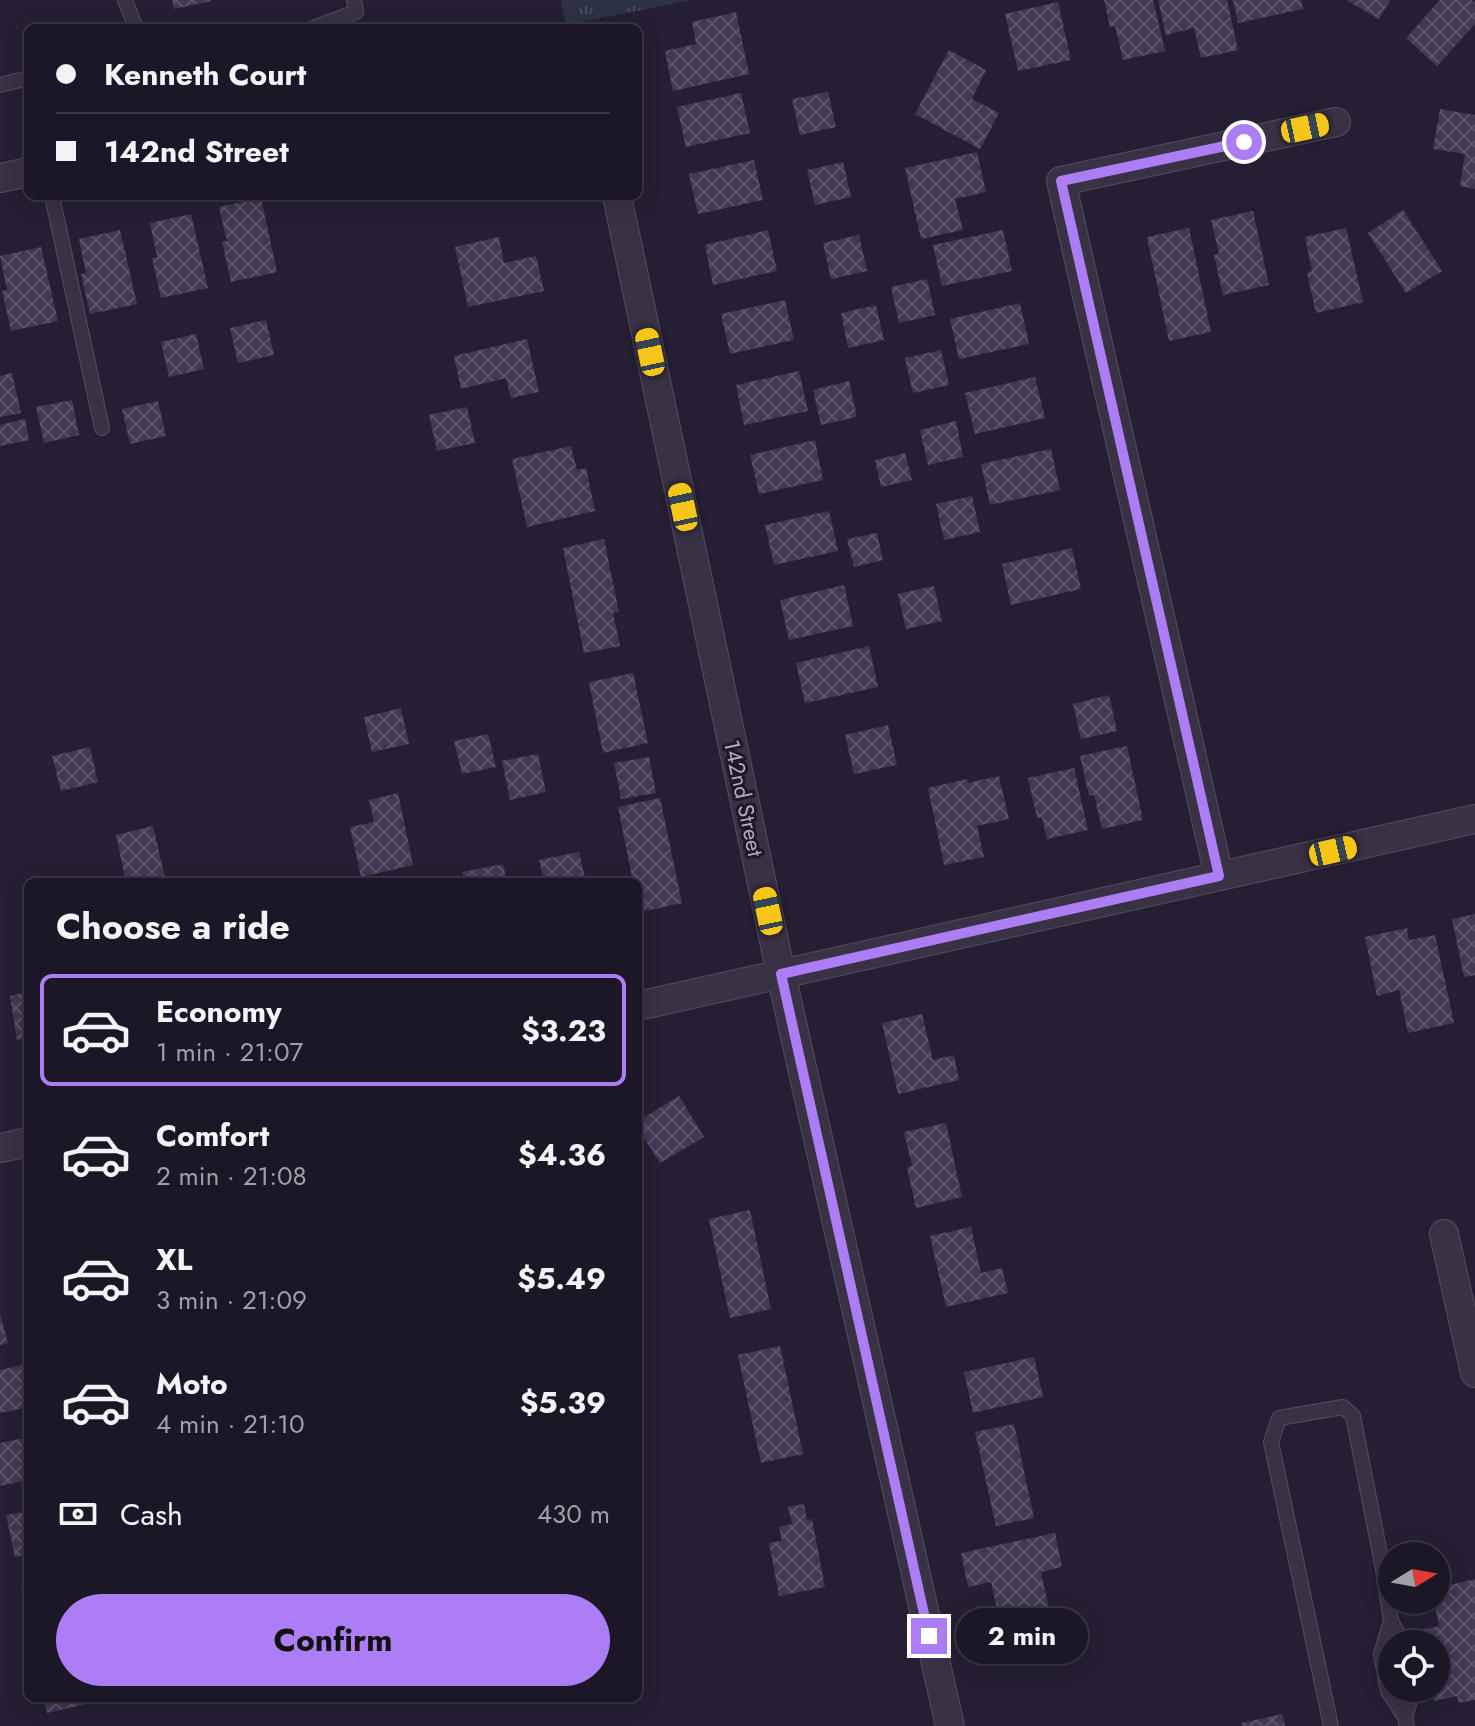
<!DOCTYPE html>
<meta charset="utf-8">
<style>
:root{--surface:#1c1727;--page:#292433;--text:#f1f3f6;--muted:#a09fa7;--line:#3a3644;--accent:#ac7ef5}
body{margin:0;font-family:Jost,sans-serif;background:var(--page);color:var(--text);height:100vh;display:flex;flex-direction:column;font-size:30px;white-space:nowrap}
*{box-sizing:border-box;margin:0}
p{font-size:26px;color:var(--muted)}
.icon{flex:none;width:44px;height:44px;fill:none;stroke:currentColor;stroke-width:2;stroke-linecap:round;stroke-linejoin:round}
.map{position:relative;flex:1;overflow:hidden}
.sheet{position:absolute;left:24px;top:878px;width:618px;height:824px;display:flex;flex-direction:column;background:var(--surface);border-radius:12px;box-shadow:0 4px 20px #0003,0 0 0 2px var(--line)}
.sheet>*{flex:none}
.banner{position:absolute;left:24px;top:24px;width:618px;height:176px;border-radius:12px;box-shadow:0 4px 20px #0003,0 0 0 2px var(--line);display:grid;align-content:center;height:176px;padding:0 32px;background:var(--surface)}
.needle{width:52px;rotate:79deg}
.tools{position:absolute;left:1378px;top:1542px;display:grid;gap:16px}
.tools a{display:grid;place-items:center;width:72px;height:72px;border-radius:50%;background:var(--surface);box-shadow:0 4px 20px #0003,0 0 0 2px var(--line);font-size:40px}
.end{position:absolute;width:36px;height:36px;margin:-18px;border:10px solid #ac7ef5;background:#fff;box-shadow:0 0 0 4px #fff}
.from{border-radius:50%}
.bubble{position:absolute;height:56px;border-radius:28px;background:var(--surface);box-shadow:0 4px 20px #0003,0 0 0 2px var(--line);font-size:26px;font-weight:700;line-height:56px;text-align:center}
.car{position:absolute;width:24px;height:48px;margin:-24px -12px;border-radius:10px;box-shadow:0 0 6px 2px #0007;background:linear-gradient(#f5c518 24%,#345 0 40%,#f5c518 0 76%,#345 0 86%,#f5c518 0)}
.banner b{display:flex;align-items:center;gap:28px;height:76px;font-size:30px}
.banner b+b{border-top:2px solid var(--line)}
.banner i{width:20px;height:20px;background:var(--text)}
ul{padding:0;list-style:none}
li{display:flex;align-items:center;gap:24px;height:112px;margin:0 16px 12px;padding:0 16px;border:4px solid transparent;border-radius:12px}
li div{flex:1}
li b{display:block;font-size:30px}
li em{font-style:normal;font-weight:700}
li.selected{border-color:var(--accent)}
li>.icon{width:72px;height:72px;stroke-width:1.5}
h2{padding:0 32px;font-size:36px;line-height:96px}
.pay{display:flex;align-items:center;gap:20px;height:88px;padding:0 32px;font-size:30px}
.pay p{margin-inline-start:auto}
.cta{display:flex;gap:16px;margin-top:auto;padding:16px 32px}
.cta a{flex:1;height:92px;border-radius:48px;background:var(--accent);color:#111;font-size:32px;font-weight:700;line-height:92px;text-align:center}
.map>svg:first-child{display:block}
.park{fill:url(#park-tufts)}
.building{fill:url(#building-cross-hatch)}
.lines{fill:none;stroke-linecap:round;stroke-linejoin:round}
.lane-casing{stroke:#544d60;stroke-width:16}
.street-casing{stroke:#544d60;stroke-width:30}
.lane{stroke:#393245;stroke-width:14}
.street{stroke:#393245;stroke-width:28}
.route{stroke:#ac7ef5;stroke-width:10}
.labels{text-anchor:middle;stroke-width:6;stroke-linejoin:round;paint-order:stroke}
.street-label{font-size:22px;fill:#b5acc2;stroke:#1e1829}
</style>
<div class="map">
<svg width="1475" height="1726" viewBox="0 0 1475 1726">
<defs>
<pattern id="park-tufts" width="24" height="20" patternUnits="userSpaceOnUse" patternTransform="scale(2)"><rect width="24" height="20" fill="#2b3342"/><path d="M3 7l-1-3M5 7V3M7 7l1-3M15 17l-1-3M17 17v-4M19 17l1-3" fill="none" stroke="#484e5c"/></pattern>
<pattern id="building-cross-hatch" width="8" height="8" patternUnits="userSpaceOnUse" patternTransform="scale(2)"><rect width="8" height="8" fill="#413852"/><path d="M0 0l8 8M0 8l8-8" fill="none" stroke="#5a5269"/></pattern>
</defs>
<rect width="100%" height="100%" fill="#261f34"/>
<polygon class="park" points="561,0 691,0 566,25"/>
<g class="building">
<polygon points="172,0 211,0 211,1 174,9"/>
<polygon points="1104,0 1153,0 1165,51 1123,60 1115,26 1110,27"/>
<polygon points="1158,0 1227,0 1238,50 1201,58 1194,28 1166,35"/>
<polygon points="1233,0 1301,0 1303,9 1238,23"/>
<polygon points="1346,0 1390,0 1379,19"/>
<polygon points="1440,0 1471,0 1475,3 1475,24 1437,66 1406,38"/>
<polygon points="1058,2 1071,60 1018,71 1005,14"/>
<polygon points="736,12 749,74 673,91 665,51 696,44 692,22"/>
<polygon points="949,50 986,70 972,99 999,113 980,149 915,114"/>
<polygon points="828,92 836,127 800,135 792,99"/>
<polygon points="741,93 750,133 686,147 677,107"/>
<polygon points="1440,109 1475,115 1475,189 1460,186 1465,154 1433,149"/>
<polygon points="977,152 986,192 955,199 963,230 921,239 905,168"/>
<polygon points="754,160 763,200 698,214 689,174"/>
<polygon points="843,162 851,197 815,205 807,170"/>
<polygon points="261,198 277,272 231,282 222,242 227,241 219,207"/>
<polygon points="1403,210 1442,271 1406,293 1368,233"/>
<polygon points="1253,211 1269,285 1223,295 1214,255 1219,254 1211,220"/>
<polygon points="191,214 208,288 161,298 152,258 157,257 150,223"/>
<polygon points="1189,228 1211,332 1169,341 1147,237"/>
<polygon points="1346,228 1363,302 1316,313 1307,273 1312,271 1305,237"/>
<polygon points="120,230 137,304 90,314 81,274 86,273 79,239"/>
<polygon points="768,230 777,271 713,285 705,245"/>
<polygon points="1003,230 1012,271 942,286 933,245"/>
<polygon points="859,235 867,271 831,279 823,243"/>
<polygon points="499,237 504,263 536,256 544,291 468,307 455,247"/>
<polygon points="41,247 58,321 11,331 2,291 7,290 0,256"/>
<polygon points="927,279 935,315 899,323 891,287"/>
<polygon points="785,300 794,340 730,354 721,314"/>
<polygon points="1020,303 1029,344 959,359 950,319"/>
<polygon points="876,305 884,340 848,348 841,313"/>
<polygon points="266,320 274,355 238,363 230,328"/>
<polygon points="196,334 204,369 169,377 161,342"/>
<polygon points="527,339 539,392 511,398 506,378 461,389 454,356"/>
<polygon points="941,350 949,385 913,393 905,358"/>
<polygon points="799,371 808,411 744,425 736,385"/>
<polygon points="12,373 21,413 0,417 0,376"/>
<polygon points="1035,377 1045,418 975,434 965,393"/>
<polygon points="849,381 857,417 821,425 813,390"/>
<polygon points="72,400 79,435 44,443 36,407"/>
<polygon points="158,401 166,436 130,444 122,409"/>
<polygon points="467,407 475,443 437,451 429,415"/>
<polygon points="25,419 29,440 0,446 0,425"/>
<polygon points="956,421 963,457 928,465 920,430"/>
<polygon points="815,440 823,480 759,494 750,455"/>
<polygon points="571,446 577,470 586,468 595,511 527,527 512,459"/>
<polygon points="1051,449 1060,490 990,505 981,464"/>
<polygon points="905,453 912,480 881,487 875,460"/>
<polygon points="972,496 980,532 944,540 936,504"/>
<polygon points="829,511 838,551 774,565 765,525"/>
<polygon points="877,533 883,560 854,567 847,539"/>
<polygon points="604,539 619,612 613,613 620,646 584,653 563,548"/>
<polygon points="1072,548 1081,589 1011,605 1002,564"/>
<polygon points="844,585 853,626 789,640 780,600"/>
<polygon points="934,586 942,621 906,629 898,594"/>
<polygon points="869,646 878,687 805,703 796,663"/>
<polygon points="633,673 648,743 603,753 589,682"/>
<polygon points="1109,695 1117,731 1081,739 1073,704"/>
<polygon points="401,708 409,744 372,752 364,717"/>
<polygon points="888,725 897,765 854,774 845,735"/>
<polygon points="488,734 496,767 462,774 454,741"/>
<polygon points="1127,746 1143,820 1102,829 1094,795 1089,796 1080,756"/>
<polygon points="90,747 98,782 61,791 52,756"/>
<polygon points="538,754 546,792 510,800 502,761"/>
<polygon points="649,757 656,793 621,799 614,763"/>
<polygon points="1074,768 1088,830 1047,839 1042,817 1037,818 1028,778"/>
<polygon points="999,776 1009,819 977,826 984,857 944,865 928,788 967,779 968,783"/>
<polygon points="398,793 413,865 361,877 350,827 374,822 369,800"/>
<polygon points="660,798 682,903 640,912 638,882 633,882 618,807"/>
<polygon points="153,826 166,882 126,882 116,835"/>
<polygon points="579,852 586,882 544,882 539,860"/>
<polygon points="503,864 507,882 464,882 462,872"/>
<polygon points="1475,914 1475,975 1464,977 1452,919"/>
<polygon points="1407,928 1409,940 1435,935 1454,1023 1408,1033 1399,990 1377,996 1365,937"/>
<polygon points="28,992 28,1038 17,1040 10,996"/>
<polygon points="922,1014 933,1060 954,1055 959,1080 898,1094 882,1023"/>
<polygon points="679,1096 704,1137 660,1163 638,1128 638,1121"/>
<polygon points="946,1123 962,1197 916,1208 907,1168 912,1166 904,1132"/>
<polygon points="750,1210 771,1309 730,1318 709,1219"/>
<polygon points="971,1227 981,1273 1002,1268 1008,1293 946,1307 930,1236"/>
<polygon points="0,1314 8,1343 0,1345"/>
<polygon points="780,1346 803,1454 761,1463 738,1355"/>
<polygon points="1034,1357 1043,1397 973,1413 964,1372"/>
<polygon points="28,1364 28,1407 0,1413 0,1370"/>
<polygon points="1014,1424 1034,1518 996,1526 975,1432"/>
<polygon points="28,1437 28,1480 0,1486 0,1443"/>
<polygon points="804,1504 807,1520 812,1519 825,1587 779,1596 769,1543 782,1541 779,1527 792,1524 788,1507"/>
<polygon points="28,1511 28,1554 15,1557 6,1515"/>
<polygon points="1055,1533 1062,1567 1041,1572 1050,1613 1000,1624 991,1582 968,1587 961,1553"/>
<polygon points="1475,1579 1475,1700 1458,1703 1457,1696 1434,1701 1431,1688 1436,1688 1436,1644 1422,1644 1419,1631 1439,1626 1434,1600 1436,1600 1436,1588"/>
<polygon points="28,1585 28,1614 27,1615 21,1587"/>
<polygon points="43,1698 85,1698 87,1704 47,1713"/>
<polygon points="1282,1714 1285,1726 1242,1726 1241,1723"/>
</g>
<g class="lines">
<defs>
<g id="lane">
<polyline points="125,0 136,28"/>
<polyline points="313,28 356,12 354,0"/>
<polyline points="0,85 28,78"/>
<polyline points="52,196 102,428"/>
<polyline points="1391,1621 1403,1644"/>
<polyline points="1405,1717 1414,1688"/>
<polyline points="1331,1726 1271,1442 1279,1418 1343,1407 1353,1416 1383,1569 1391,1621 1381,1654 1388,1691 1405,1717 1407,1726"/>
</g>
<g id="street">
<polyline points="0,178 28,172"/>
<polyline points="617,196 781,974 950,1726"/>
<polyline points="1219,876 1061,181 1336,122"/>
<polyline points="638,1006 1475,819"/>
<polyline points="0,1148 28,1142"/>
<polyline points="1444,1234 1475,1373"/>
</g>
</defs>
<use href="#lane" class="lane-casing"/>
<use href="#street" class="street-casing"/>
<use href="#lane" class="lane"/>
<use href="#street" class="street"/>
</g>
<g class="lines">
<polyline class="route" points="929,1636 781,974 1219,876 1061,181 1244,142"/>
</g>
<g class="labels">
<g class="street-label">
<text transform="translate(744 798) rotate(78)" y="8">142nd Street</text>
</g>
</g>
</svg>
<div class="tools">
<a><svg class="needle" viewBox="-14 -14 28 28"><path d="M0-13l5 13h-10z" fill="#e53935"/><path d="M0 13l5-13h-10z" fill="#a09fa7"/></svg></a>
<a><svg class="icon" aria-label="locate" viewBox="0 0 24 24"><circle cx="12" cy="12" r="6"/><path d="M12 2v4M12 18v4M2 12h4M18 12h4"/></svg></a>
</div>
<i class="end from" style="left:1244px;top:142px"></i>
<i class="end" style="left:929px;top:1636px"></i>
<div class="bubble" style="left:956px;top:1608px;width:132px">2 min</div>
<i class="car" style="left:1305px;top:128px;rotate:78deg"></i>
<i class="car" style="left:650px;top:352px;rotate:348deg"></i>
<i class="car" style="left:683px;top:507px;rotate:348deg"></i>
<i class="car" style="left:1333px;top:851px;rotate:77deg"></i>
<i class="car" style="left:768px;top:911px;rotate:348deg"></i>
<div class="banner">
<b><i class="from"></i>Kenneth Court</b>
<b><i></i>142nd Street</b>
</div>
<section class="sheet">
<h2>Choose a ride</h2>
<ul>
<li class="selected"><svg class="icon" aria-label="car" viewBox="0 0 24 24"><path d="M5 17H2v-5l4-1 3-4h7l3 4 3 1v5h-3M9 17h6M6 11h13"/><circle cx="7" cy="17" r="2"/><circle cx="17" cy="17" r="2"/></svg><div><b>Economy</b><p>1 min · 21:07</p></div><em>$3.23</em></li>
<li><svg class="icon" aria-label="car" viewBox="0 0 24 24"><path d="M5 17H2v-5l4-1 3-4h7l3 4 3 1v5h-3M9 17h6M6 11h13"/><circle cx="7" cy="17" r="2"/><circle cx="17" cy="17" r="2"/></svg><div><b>Comfort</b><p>2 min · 21:08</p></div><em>$4.36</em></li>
<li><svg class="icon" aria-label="car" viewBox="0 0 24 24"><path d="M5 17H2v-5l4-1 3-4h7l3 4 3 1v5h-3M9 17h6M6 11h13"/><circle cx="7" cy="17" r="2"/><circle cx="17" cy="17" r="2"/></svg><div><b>XL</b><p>3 min · 21:09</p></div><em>$5.49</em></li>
<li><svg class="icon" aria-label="car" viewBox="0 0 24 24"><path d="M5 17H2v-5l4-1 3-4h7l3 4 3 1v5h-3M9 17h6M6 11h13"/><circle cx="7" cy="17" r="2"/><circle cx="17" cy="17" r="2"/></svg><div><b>Moto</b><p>4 min · 21:10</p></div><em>$5.39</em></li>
</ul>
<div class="pay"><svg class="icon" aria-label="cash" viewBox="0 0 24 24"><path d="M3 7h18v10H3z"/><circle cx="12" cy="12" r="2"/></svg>Cash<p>430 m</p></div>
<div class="cta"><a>Confirm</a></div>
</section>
</div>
